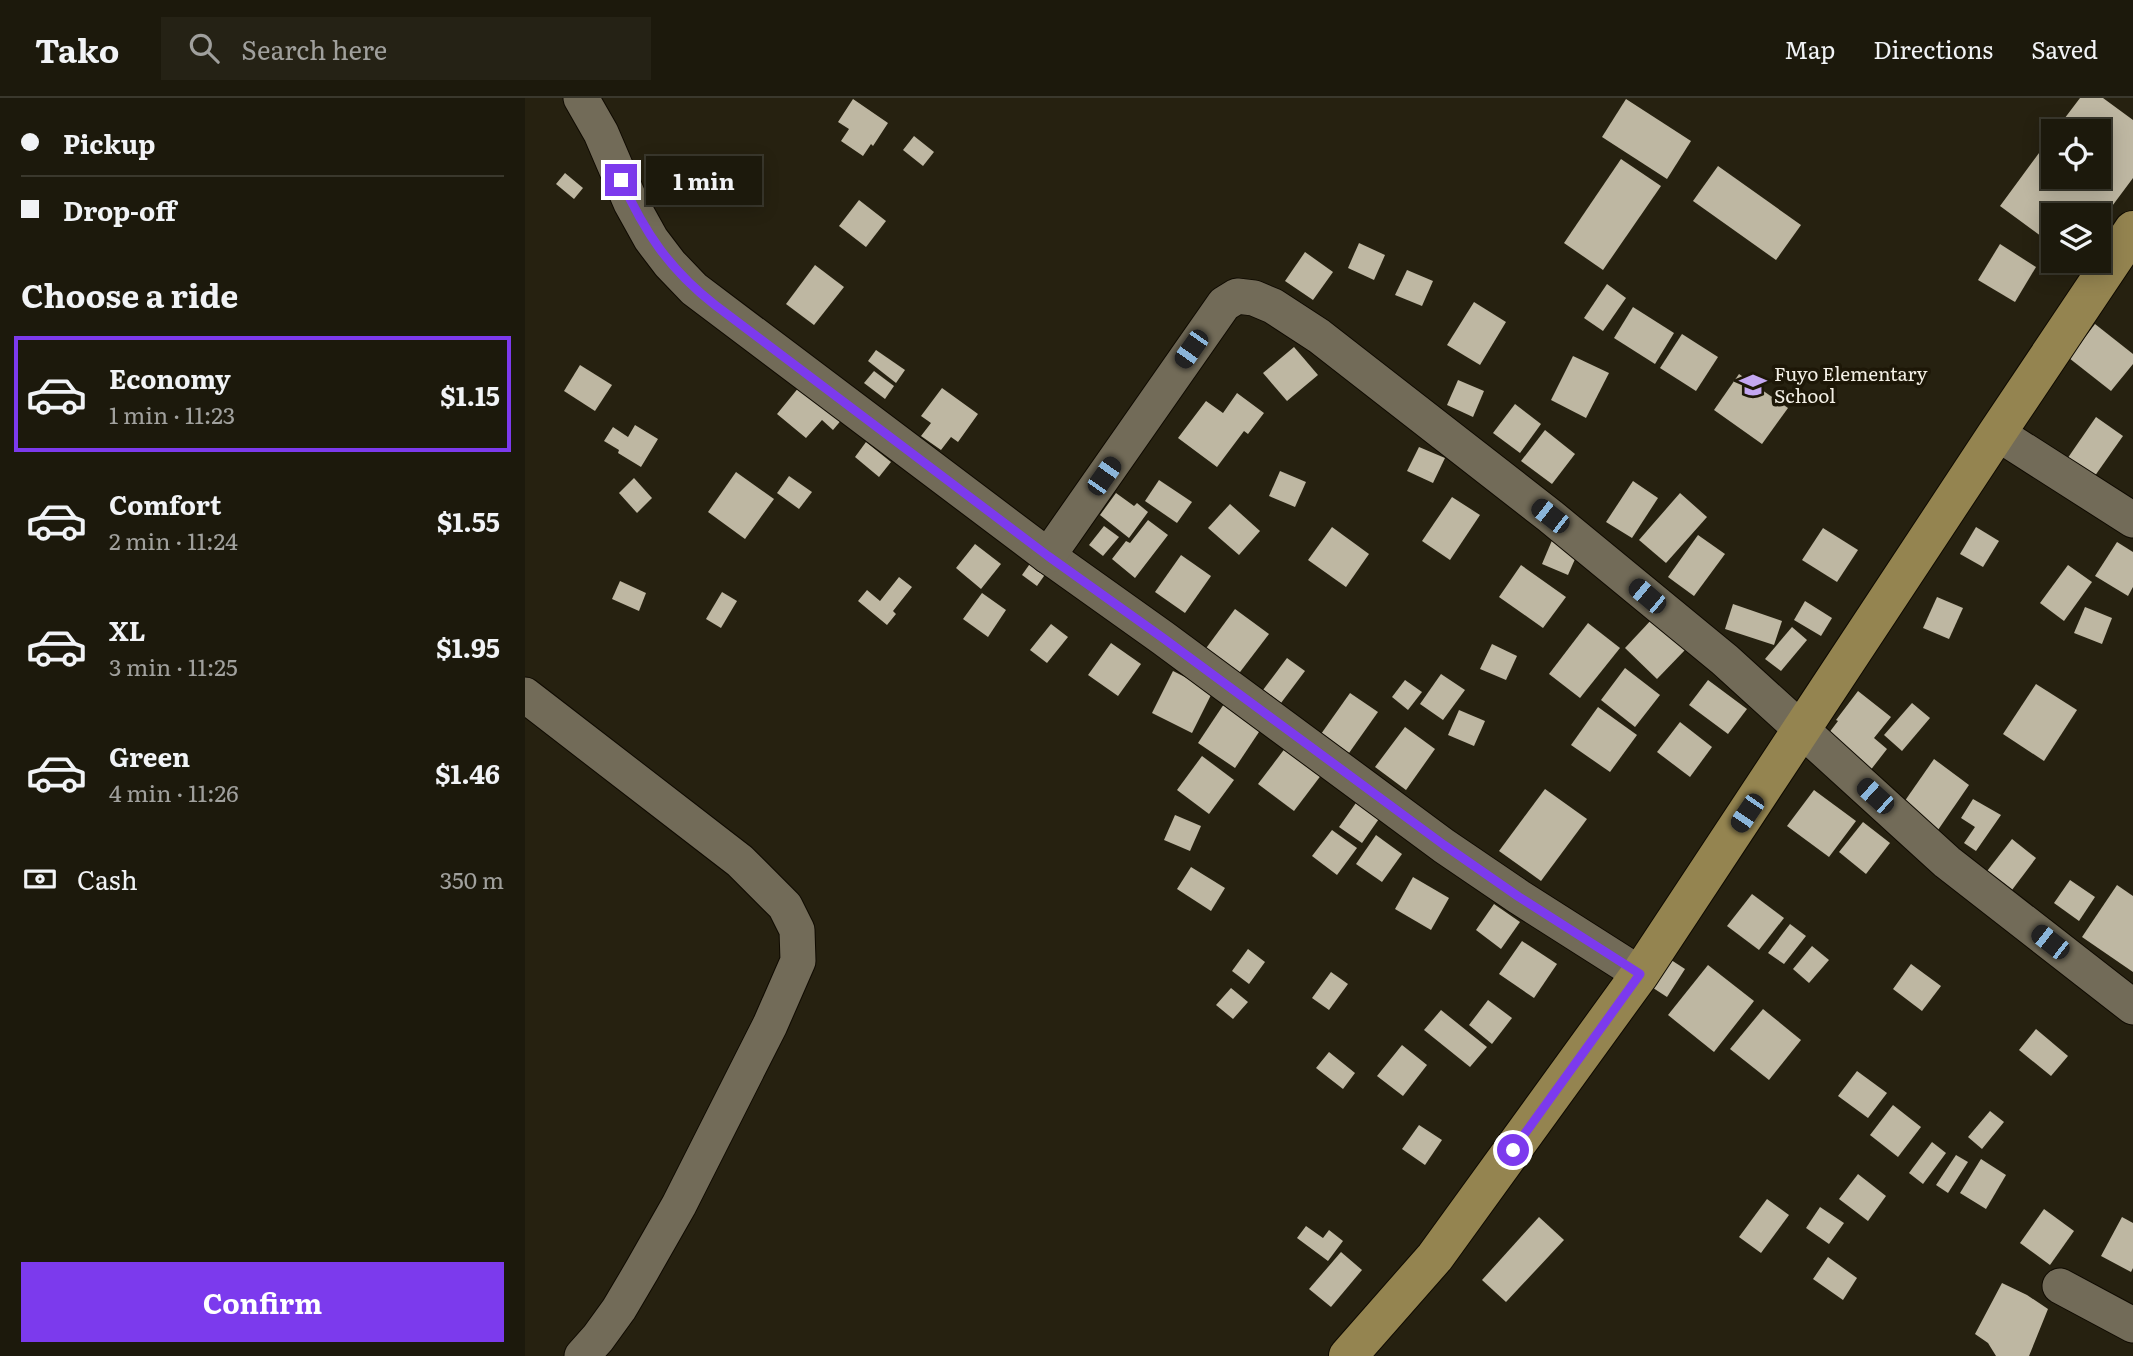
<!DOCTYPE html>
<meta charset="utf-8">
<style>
:root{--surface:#1c190c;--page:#252215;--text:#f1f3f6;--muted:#a0a09d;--line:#3a382d;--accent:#7c3aed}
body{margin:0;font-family:Literata,serif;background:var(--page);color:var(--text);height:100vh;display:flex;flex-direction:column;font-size:26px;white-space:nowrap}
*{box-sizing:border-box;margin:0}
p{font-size:23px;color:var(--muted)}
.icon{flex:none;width:38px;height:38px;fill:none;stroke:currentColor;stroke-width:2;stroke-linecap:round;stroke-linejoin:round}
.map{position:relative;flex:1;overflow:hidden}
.sheet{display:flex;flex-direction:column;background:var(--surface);width:525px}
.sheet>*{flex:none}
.hud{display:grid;align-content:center;height:154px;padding:0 21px;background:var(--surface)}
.fabs{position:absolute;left:1516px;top:21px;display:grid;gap:14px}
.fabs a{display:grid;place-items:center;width:70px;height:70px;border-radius:0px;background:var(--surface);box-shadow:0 4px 18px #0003,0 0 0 2px var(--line);font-size:35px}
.end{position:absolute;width:32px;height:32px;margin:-16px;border:9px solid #7c3aed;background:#fff;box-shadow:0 0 0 4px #fff}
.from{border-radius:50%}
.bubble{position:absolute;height:49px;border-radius:0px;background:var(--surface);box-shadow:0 4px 18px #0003,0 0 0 2px var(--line);font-size:23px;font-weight:700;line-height:49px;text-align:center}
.car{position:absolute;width:21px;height:42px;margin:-21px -10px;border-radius:9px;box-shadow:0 0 5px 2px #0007;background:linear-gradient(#222 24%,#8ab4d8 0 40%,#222 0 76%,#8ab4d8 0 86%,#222 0)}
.hud b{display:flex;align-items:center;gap:24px;height:66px;font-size:26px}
.hud b+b{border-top:2px solid var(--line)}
.hud i{width:18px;height:18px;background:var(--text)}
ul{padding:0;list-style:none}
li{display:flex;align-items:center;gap:21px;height:116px;margin:0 14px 10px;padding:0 7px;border:4px solid transparent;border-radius:0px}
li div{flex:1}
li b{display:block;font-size:26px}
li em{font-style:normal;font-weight:700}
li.current{border-color:var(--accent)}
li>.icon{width:63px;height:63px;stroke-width:1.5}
h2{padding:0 21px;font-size:32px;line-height:84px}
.pay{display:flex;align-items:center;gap:18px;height:77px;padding:0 21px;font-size:26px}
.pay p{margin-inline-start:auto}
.primary-button{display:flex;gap:14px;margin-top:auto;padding:14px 21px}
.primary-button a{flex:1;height:80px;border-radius:0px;background:var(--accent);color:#fff;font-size:28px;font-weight:700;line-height:80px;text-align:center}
header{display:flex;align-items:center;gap:42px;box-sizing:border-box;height:98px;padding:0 35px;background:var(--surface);border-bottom:2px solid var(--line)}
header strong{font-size:33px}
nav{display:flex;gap:38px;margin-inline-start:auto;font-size:24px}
.search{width:490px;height:63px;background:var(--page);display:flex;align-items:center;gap:18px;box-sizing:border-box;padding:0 24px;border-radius:0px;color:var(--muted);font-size:26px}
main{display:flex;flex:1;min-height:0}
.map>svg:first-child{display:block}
.building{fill:#beb7a2}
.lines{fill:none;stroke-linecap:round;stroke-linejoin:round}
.minor-casing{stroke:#0f0a00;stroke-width:37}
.major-casing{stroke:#0f0a00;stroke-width:40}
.minor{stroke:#726b58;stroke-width:35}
.major{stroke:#948450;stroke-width:38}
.route{stroke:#7c3aed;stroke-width:9}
.labels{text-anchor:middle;stroke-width:7;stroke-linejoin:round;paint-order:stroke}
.poi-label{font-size:19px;fill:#f3efe5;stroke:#1d1707;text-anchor:start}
</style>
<header>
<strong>Tako</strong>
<div class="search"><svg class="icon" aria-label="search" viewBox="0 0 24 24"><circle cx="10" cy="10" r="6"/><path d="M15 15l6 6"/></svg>Search here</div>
<nav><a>Map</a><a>Directions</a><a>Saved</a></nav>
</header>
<main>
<section class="sheet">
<div class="hud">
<b><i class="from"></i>Pickup</b>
<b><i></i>Drop-off</b>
</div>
<h2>Choose a ride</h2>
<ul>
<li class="current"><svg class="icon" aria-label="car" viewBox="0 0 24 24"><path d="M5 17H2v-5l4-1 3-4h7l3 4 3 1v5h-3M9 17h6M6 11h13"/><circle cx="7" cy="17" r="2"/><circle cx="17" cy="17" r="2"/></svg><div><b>Economy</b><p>1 min · 11:23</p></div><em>$1.15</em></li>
<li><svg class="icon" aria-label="car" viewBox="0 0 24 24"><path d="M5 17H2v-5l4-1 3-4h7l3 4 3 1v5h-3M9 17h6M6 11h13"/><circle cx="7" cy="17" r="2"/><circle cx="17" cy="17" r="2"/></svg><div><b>Comfort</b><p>2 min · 11:24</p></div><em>$1.55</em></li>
<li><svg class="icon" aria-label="car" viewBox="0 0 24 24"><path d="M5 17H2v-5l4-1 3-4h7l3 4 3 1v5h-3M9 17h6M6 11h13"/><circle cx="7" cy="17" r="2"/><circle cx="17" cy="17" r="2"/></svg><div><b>XL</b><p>3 min · 11:25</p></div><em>$1.95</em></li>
<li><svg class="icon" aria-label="car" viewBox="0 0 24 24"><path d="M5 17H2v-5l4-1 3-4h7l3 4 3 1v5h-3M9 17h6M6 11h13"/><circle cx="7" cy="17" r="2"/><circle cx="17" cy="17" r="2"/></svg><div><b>Green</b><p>4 min · 11:26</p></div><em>$1.46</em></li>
</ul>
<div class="pay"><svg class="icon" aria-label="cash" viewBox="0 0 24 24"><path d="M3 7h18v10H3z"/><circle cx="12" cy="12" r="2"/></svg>Cash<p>350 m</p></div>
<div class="primary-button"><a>Confirm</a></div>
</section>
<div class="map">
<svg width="1608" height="1258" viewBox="0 0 1608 1258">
<rect width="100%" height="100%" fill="#262110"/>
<g class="building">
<polygon points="1555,0 1578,0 1608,22 1608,80 1573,127 1573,117 1528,117 1528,147 1475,108 1528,36 1528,79 1573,79 1573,33 1530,33"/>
<polygon points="328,1 363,25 348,48 346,46 338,58 316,43 324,31 313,24"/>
<polygon points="1101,1 1166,43 1142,81 1077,39"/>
<polygon points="389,38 409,54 398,68 378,52"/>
<polygon points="1096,61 1136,88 1078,172 1039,145"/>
<polygon points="1193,68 1276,127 1251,162 1168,103"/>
<polygon points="40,75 58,90 49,101 31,86"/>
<polygon points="334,102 361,123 341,149 314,128"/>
<polygon points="834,145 860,157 849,182 823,170"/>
<polygon points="1475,146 1511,169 1490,204 1453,182"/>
<polygon points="780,154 808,174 788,202 760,183"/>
<polygon points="290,167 319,189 289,227 261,206"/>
<polygon points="882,172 908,183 897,208 870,197"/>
<polygon points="1082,186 1101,200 1078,233 1059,220"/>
<polygon points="949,204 981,224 955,267 922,247"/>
<polygon points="1108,209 1149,235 1130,266 1089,240"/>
<polygon points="1570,226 1608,256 1608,266 1586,293 1544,260"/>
<polygon points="1157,236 1193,259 1171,293 1135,270"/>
<polygon points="769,249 793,277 762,303 738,275"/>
<polygon points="351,252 380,272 371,285 343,263"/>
<polygon points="1048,258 1084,275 1061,320 1026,302"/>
<polygon points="55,267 87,287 70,313 39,293"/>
<polygon points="349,273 369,288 360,301 339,285"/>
<polygon points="1214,276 1263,310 1237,346 1189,312"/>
<polygon points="933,282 959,293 948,319 922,307"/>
<polygon points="279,283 323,314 308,332 297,322 281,340 252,316"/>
<polygon points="417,290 453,316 433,344 426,339 416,352 396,338 406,325 396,318"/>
<polygon points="712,295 739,315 723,336 719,333 692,369 653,340 681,303 698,315"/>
<polygon points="990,306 1016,326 995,355 968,335"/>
<polygon points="1571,319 1598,338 1567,382 1540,364"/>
<polygon points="110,327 133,341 116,369 93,355 94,352 79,343 88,329 103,339"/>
<polygon points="1020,332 1050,356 1027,386 996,363"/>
<polygon points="341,344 366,364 354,379 330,359"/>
<polygon points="894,349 920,360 908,385 882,373"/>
<polygon points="755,373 781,384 770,409 744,398"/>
<polygon points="211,374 249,401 220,441 183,414"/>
<polygon points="264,378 287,394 274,411 252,395"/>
<polygon points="109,380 127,400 112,415 94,395"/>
<polygon points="634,382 667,404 652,425 620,403"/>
<polygon points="1108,383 1133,400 1107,440 1081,424"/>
<polygon points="591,395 609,408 612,405 623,414 604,440 575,417"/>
<polygon points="1155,395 1182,419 1141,465 1114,442"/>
<polygon points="927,399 955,417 925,462 897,443"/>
<polygon points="705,406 735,433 714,457 683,430"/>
<polygon points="623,422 643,437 610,480 587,461 601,443 605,445"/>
<polygon points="579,428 594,439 578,458 564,447"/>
<polygon points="807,429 844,456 821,489 783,462"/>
<polygon points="1451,429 1474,443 1458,469 1435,456"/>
<polygon points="1298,430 1333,452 1312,484 1277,462"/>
<polygon points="1173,437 1200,456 1169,498 1143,479"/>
<polygon points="1028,440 1054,452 1043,477 1017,466"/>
<polygon points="1592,444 1608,454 1608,489 1603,498 1570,478"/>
<polygon points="450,446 476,466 456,491 431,470"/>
<polygon points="511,457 526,468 512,488 497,477"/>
<polygon points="656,457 686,478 660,515 630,494"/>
<polygon points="996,467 1041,499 1018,530 974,499"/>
<polygon points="1543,467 1567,484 1539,523 1515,505"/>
<polygon points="374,479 387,489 368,513 371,516 362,527 333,503 342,492 355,503"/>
<polygon points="95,483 121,495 114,513 87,501"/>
<polygon points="197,494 212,503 196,530 181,521"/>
<polygon points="457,495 481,512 463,539 438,521"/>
<polygon points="1412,499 1438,510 1424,541 1398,530"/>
<polygon points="1280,503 1307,520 1296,538 1269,522"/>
<polygon points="1208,506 1257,523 1249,547 1200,531"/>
<polygon points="1560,509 1587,520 1577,546 1549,535"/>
<polygon points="710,511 744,536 712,578 679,553"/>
<polygon points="1128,520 1160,552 1132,581 1100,550"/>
<polygon points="1063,525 1095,550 1055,600 1024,576"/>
<polygon points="526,526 543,539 522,565 505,552"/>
<polygon points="1267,529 1282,542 1256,573 1240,561"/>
<polygon points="586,545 616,566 593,598 563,577"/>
<polygon points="967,546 992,558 981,582 955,571"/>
<polygon points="762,560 780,573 756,605 738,592"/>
<polygon points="1100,570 1135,597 1110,629 1076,602"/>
<polygon points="648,573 688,593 667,635 627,615"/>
<polygon points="916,576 940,592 918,622 895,606"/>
<polygon points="880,582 897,594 883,612 867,599"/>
<polygon points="1183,582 1222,611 1203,636 1164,607"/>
<polygon points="1511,586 1552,612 1519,663 1478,636"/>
<polygon points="1333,593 1366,619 1349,640 1362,651 1341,678 1297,644 1313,623 1311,622"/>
<polygon points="825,595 853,614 824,655 796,636"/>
<polygon points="1387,605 1405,620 1377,653 1359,637"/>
<polygon points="699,606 736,631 710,670 673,645"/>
<polygon points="1073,609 1112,637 1085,674 1046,647"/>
<polygon points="934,612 960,623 949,648 923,637"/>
<polygon points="1155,624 1187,649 1165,679 1132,654"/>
<polygon points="880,629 910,651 881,692 850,669"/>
<polygon points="761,649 797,676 769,713 733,686"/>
<polygon points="677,658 709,682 684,716 652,692"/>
<polygon points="1409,661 1444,687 1413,732 1377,707"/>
<polygon points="1020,691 1062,721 1016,783 974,753"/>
<polygon points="1289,692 1331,723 1304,759 1262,728"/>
<polygon points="1448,701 1476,717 1451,753 1439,745 1450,729 1436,720"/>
<polygon points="833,702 856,718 837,745 814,729"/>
<polygon points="650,717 676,728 665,753 639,742"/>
<polygon points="1338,724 1365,745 1341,776 1314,754"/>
<polygon points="807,732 832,750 812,777 787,758"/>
<polygon points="851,737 877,756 857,784 831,766"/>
<polygon points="1487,741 1511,760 1484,796 1459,777"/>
<polygon points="666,769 700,790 686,813 652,791"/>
<polygon points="888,779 924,800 906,832 870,811"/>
<polygon points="1545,782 1570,799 1554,823 1529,805"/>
<polygon points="1592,787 1608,798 1608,874 1557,839"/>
<polygon points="1227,796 1259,820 1234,852 1202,828"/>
<polygon points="969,806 995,824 976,851 951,832"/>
<polygon points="1265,826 1281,838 1259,866 1243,855"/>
<polygon points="997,843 1032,866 1009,900 974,876"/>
<polygon points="1287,848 1304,862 1284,885 1268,871"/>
<polygon points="723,851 740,864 724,886 707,873"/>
<polygon points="1140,858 1160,871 1142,899 1122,886"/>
<polygon points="1386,866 1416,888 1397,913 1368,891"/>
<polygon points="1183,867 1229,903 1189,954 1143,917"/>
<polygon points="806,874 823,886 804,912 787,900"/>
<polygon points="706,890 723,904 708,921 691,907"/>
<polygon points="963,902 987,920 967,946 944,927"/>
<polygon points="1238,911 1276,942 1244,982 1205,951"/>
<polygon points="916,912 962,949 945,969 899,932"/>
<polygon points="1511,931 1543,958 1526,978 1494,952"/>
<polygon points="877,947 902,967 878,998 852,978"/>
<polygon points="804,954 830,975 818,991 791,970"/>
<polygon points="1332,973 1362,995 1343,1020 1313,998"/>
<polygon points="1368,1007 1396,1029 1373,1059 1345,1037"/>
<polygon points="1465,1013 1479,1024 1457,1051 1443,1039"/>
<polygon points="894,1027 917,1042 900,1067 877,1051"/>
<polygon points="1407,1044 1421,1055 1398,1086 1384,1075"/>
<polygon points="1431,1057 1443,1064 1423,1095 1411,1087"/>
<polygon points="1456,1061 1481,1077 1461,1111 1435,1095"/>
<polygon points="1333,1076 1361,1098 1343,1123 1314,1101"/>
<polygon points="1242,1101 1264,1117 1236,1155 1214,1139"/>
<polygon points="1295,1109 1319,1125 1304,1146 1281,1130"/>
<polygon points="1519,1111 1549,1133 1525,1167 1495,1145"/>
<polygon points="1014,1119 1039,1142 981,1204 957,1182"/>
<polygon points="1597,1119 1608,1125 1608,1170 1606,1174 1576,1158"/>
<polygon points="781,1128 798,1140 804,1132 818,1143 803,1163 772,1140"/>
<polygon points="816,1154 837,1172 806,1209 784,1191"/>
<polygon points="1303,1159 1332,1180 1318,1202 1288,1181"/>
<polygon points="1477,1185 1502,1197 1523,1211 1504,1258 1471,1258 1463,1245 1450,1236"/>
</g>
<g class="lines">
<defs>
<g id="minor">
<polyline points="56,0 76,35 106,105 126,141 145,166 169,191 523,458 638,540 919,748 994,799 1115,876"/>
<polyline points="1472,335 1608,422"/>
<polyline points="523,458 699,206 712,198 729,200 748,208 794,238 1025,418 1200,562 1422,764 1608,909"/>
<polyline points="0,597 215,763 260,808 272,832 273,863 245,927 154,1107 117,1172 94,1211 73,1240 57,1258"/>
<polyline points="1535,1188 1608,1227"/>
</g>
<polyline id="major" points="823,1258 910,1159 1115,876 1472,335 1608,132"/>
</defs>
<use href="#minor" class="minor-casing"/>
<use href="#major" class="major-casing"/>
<use href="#minor" class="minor"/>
<use href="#major" class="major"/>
</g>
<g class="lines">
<path class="route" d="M96,82C120,135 144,171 190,207L523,458L638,540L919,747L994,799L1115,876L988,1052"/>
</g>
<defs>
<symbol id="school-bare" viewBox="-9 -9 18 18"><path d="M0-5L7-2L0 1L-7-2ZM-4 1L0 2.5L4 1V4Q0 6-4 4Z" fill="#c4a7f1" stroke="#1d1707" stroke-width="2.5" paint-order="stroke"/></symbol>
</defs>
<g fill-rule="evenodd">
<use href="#school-bare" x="1209" y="268" width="38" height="38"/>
</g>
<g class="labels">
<g class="poi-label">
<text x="1249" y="283">Fuyo Elementary<tspan x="1249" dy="22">School</tspan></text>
</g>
</g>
</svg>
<div class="fabs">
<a><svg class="icon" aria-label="locate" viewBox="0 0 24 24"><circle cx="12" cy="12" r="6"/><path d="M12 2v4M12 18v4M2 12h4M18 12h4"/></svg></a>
<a><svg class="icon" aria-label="layers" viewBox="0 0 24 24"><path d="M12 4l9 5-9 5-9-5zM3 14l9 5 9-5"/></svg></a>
</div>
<i class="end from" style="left:988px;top:1052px"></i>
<i class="end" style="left:96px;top:82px"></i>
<div class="bubble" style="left:121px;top:58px;width:116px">1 min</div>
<i class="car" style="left:666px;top:251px;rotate:215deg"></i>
<i class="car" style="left:579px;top:378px;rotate:35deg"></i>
<i class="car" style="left:1025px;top:418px;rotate:308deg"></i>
<i class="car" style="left:1122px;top:498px;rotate:310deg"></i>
<i class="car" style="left:1350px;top:698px;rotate:312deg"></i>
<i class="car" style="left:1222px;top:715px;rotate:214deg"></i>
<i class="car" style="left:1525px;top:844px;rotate:308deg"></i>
</div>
</main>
